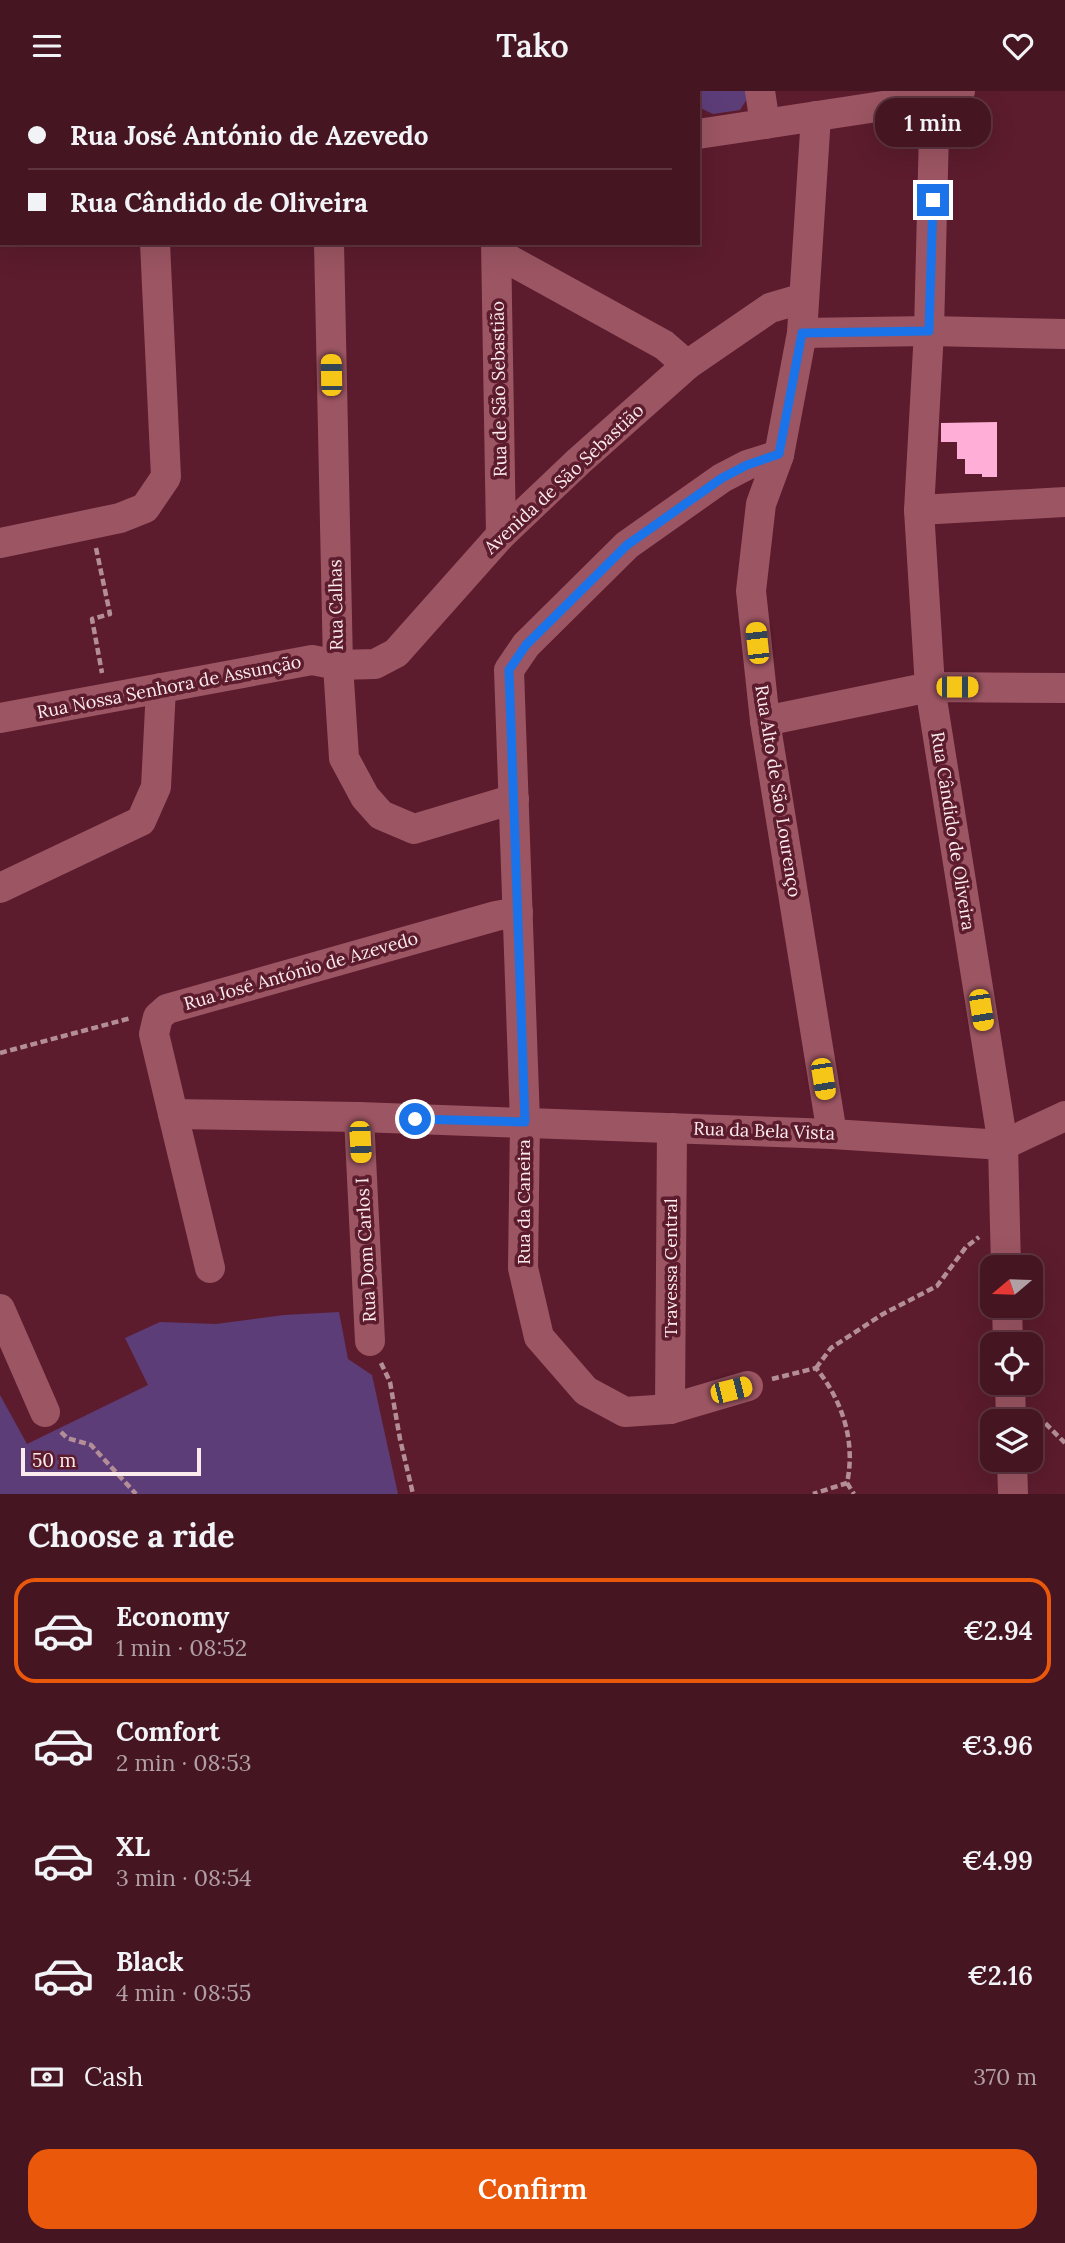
<!DOCTYPE html>
<meta charset="utf-8">
<style>
:root{--surface:#451522;--page:#4f222f;--text:#f1f3f6;--muted:#b09fa5;--line:#5d3440;--accent:#ea580c}
body{margin:0;font-family:Lora,serif;background:var(--page);color:var(--text);height:100vh;display:flex;flex-direction:column;font-size:26px;white-space:nowrap}
*{box-sizing:border-box;margin:0}
p{font-size:23px;color:var(--muted)}
.icon{flex:none;width:38px;height:38px;fill:none;stroke:currentColor;stroke-width:2;stroke-linecap:round;stroke-linejoin:round}
.map{position:relative;height:1403px;overflow:hidden}
.sheet{display:flex;flex-direction:column;background:var(--surface);flex:1}
.sheet>*{flex:none}
.guide{position:absolute;left:0px;top:0px;width:700px;height:154px;box-shadow:0 7px 28px #0002,0 0 0 2px var(--line);display:grid;align-content:center;height:154px;padding:0 28px;background:var(--surface)}
.needle{width:46px;rotate:251deg}
.controls{position:absolute;left:980px;top:1164px;display:grid;gap:14px}
.controls a{display:grid;place-items:center;width:63px;height:63px;border-radius:14px;background:var(--surface);box-shadow:0 7px 28px #0002,0 0 0 2px var(--line);font-size:35px}
.scale{position:absolute;left:21px;bottom:18px;width:180px;box-sizing:border-box;padding-left:7px;border:4px solid #fcebed;border-top:0;font-size:19px;line-height:24px;white-space:nowrap;color:#fcebed;-webkit-text-stroke:5px #5c1c2d;paint-order:stroke}
.end{position:absolute;width:32px;height:32px;margin:-16px;border:9px solid #1a73e8;background:#fff;box-shadow:0 0 0 4px #fff}
.from{border-radius:50%}
.bubble{position:absolute;height:49px;border-radius:21px;background:var(--surface);box-shadow:0 7px 28px #0002,0 0 0 2px var(--line);font-size:23px;font-weight:600;line-height:49px;text-align:center}
.car{position:absolute;width:21px;height:42px;margin:-21px -10px;border-radius:9px;box-shadow:0 0 5px 2px #0007;background:linear-gradient(#f5c518 24%,#345 0 40%,#f5c518 0 76%,#345 0 86%,#f5c518 0)}
.guide b{display:flex;align-items:center;gap:24px;height:66px;font-size:26px}
.guide b+b{border-top:2px solid var(--line)}
.guide i{width:18px;height:18px;background:var(--text)}
ul{padding:0;list-style:none}
li{display:flex;align-items:center;gap:21px;height:105px;margin:0 14px 10px;padding:0 14px;border:4px solid transparent;border-radius:21px}
li div{flex:1}
li b{display:block;font-size:26px}
li em{font-style:normal;font-weight:600}
li.active{border-color:var(--accent)}
li>.icon{width:63px;height:63px;stroke-width:1.5}
h2{padding:0 28px;font-size:32px;line-height:84px}
.pay{display:flex;align-items:center;gap:18px;height:77px;padding:0 28px;font-size:26px}
.pay p{margin-inline-start:auto}
.primary-button{display:flex;gap:14px;margin-top:auto;padding:14px 28px}
.primary-button a{flex:1;height:80px;border-radius:21px;background:var(--accent);color:#fff;font-size:28px;font-weight:600;line-height:80px;text-align:center}
header{display:flex;justify-content:space-between;align-items:center;height:91px;padding:0 28px;background:var(--surface);font-size:32px;font-weight:600}
.map>svg:first-child{display:block}
.green{fill:#5d3d78}
.building{fill:#ffafd7}
.lines{fill:none;stroke-linecap:round;stroke-linejoin:round}
.path{stroke:#b48e96;stroke-width:4.5;stroke-dasharray:7 3.5;stroke-linecap:butt}
.minor{stroke:#9c5563;stroke-width:30}
.route{stroke:#1a73e8;stroke-width:9}
.labels{text-anchor:middle;stroke-width:7;stroke-linejoin:round;paint-order:stroke}
.street-label{font-size:18px;fill:#fcebed;stroke:#5c1c2d}
</style>
<header><svg class="icon" aria-label="menu" viewBox="0 0 24 24"><path d="M4 6h16M4 12h16M4 18h16"/></svg>Tako<svg class="icon" aria-label="heart" viewBox="0 0 24 24"><path d="M12 20l-8-8c-3-5 5-10 8-4 3-6 11-1 8 4z"/></svg></header>
<div class="map">
<svg width="1065" height="1403" viewBox="0 0 1065 1403">
<rect width="100%" height="100%" fill="#5c1c2d"/>
<g class="green">
<polygon points="454,0 748,0 747,8 740,19 713,23 698,16 698,2 453,2"/>
<polygon points="339,1221 348,1268 372,1284 398,1403 0,1403 0,1304 27,1353 148,1294 125,1247 160,1231 216,1233 284,1224"/>
</g>
<polygon class="building" points="997,331 997,386 982,386 982,383 965,383 965,368 957,368 957,351 941,351 941,332"/>
<g class="lines">
<g class="path">
<polyline points="533,0 533,2"/>
<polyline points="96,457 110,523 92,528 102,582"/>
<polyline points="0,962 131,927"/>
<polyline points="381,1272 390,1291 400,1348 413,1403"/>
<polyline points="816,1277 831,1257 883,1223 937,1195 966,1156 979,1146"/>
<path d="M772,1288L816,1277C842,1309 856,1350 847,1392L813,1403"/>
<polyline points="1038,1325 1065,1352"/>
<polyline points="61,1341 67,1347 91,1354 136,1403"/>
<polyline points="847,1392 854,1403"/>
</g>
<g class="minor">
<polyline points="132,0 152,2"/>
<polyline points="760,0 765,33"/>
<polyline points="935,0 929,240 919,419 930,596 1003,1054 1006,1176"/>
<polyline points="374,2 374,0"/>
<polyline points="816,25 802,242 779,364 761,413 751,500 765,630 832,1043"/>
<polyline points="698,43 890,14 960,0"/>
<polyline points="0,134 2,134"/>
<polyline points="329,152 338,574 344,667 365,706 381,724 414,738 514,708"/>
<polyline points="496,152 501,444"/>
<polyline points="497,162 664,254 687,274"/>
<polyline points="802,242 929,240 1065,243"/>
<polyline points="919,419 1065,411"/>
<polyline points="0,452 120,427 145,417 166,386 155,152"/>
<polyline points="0,627 312,569 338,574 375,573 396,562 501,444 579,370 687,274 770,217 804,207"/>
<polyline points="765,630 930,596 1065,597"/>
<polyline points="0,797 141,730 156,696 161,597"/>
<polyline points="518,821 496,825 167,918 158,926 154,943 173,1023 359,1026 832,1043 1003,1054 1065,1025"/>
<polyline points="173,1023 210,1177"/>
<polyline points="359,1026 370,1250"/>
<polyline points="1007,1214 1008,1253"/>
<polyline points="0,1218 45,1321"/>
<polyline points="1010,1292 1011,1330"/>
<polyline points="748,1295 670,1318 625,1321 586,1300 539,1246 523,1177 525,1031 509,579 526,554 627,454 722,387 747,374 779,364"/>
<polyline points="670,1318 672,1037"/>
<polyline points="1012,1368 1013,1403"/>
</g>
</g>
<g class="lines">
<polyline class="route" points="415,1028 525,1031 509,579 526,554 627,454 722,387 747,374 779,363 802,242 929,240 933,109"/>
</g>
<g class="labels">
<g class="street-label">
<text transform="translate(499 298) rotate(-91)" y="6">Rua de São Sebastião</text>
<text transform="translate(564 388) rotate(-43)" y="6">Avenida de São Sebastião</text>
<text transform="translate(336 514) rotate(-91)" y="6">Rua Calhas</text>
<text transform="translate(169 596) rotate(-11)" y="6">Rua Nossa Senhora de Assunção</text>
<text transform="translate(778 700) rotate(81)" y="6">Rua Alto de São Lourenço</text>
<text transform="translate(953 740) rotate(81)" y="6">Rua Cândido de Oliveira</text>
<text transform="translate(301 880) rotate(-16)" y="6">Rua José António de Azevedo</text>
<text transform="translate(764 1040) rotate(2)" y="6">Rua da Bela Vista</text>
<text transform="translate(524 1111) rotate(-90)" y="6">Rua da Caneira</text>
<text transform="translate(366 1159) rotate(-93)" y="6">Rua Dom Carlos I</text>
<text transform="translate(671 1177) rotate(-90)" y="6">Travessa Central</text>
</g>
</g>
</svg>
<div class="controls">
<a><svg class="needle" viewBox="-14 -14 28 28"><path d="M0-13l5 13h-10z" fill="#e53935"/><path d="M0 13l5-13h-10z" fill="#b09fa5"/></svg></a>
<a><svg class="icon" aria-label="locate" viewBox="0 0 24 24"><circle cx="12" cy="12" r="6"/><path d="M12 2v4M12 18v4M2 12h4M18 12h4"/></svg></a>
<a><svg class="icon" aria-label="layers" viewBox="0 0 24 24"><path d="M12 4l9 5-9 5-9-5zM3 14l9 5 9-5"/></svg></a>
</div>
<div class="scale">50 m</div>
<i class="end from" style="left:415px;top:1028px"></i>
<i class="end" style="left:933px;top:109px"></i>
<div class="bubble" style="left:875px;top:7px;width:116px">1 min</div>
<i class="car" style="left:331px;top:284px;rotate:359deg"></i>
<i class="car" style="left:757px;top:552px;rotate:354deg"></i>
<i class="car" style="left:957px;top:596px;rotate:90deg"></i>
<i class="car" style="left:981px;top:919px;rotate:171deg"></i>
<i class="car" style="left:823px;top:988px;rotate:171deg"></i>
<i class="car" style="left:360px;top:1051px;rotate:177deg"></i>
<i class="car" style="left:731px;top:1299px;rotate:76deg"></i>
<div class="guide">
<b><i class="from"></i>Rua José António de Azevedo</b>
<b><i></i>Rua Cândido de Oliveira</b>
</div>
</div>
<section class="sheet">
<h2>Choose a ride</h2>
<ul>
<li class="active"><svg class="icon" aria-label="car" viewBox="0 0 24 24"><path d="M5 17H2v-5l4-1 3-4h7l3 4 3 1v5h-3M9 17h6M6 11h13"/><circle cx="7" cy="17" r="2"/><circle cx="17" cy="17" r="2"/></svg><div><b>Economy</b><p>1 min · 08:52</p></div><em>€2.94</em></li>
<li><svg class="icon" aria-label="car" viewBox="0 0 24 24"><path d="M5 17H2v-5l4-1 3-4h7l3 4 3 1v5h-3M9 17h6M6 11h13"/><circle cx="7" cy="17" r="2"/><circle cx="17" cy="17" r="2"/></svg><div><b>Comfort</b><p>2 min · 08:53</p></div><em>€3.96</em></li>
<li><svg class="icon" aria-label="car" viewBox="0 0 24 24"><path d="M5 17H2v-5l4-1 3-4h7l3 4 3 1v5h-3M9 17h6M6 11h13"/><circle cx="7" cy="17" r="2"/><circle cx="17" cy="17" r="2"/></svg><div><b>XL</b><p>3 min · 08:54</p></div><em>€4.99</em></li>
<li><svg class="icon" aria-label="car" viewBox="0 0 24 24"><path d="M5 17H2v-5l4-1 3-4h7l3 4 3 1v5h-3M9 17h6M6 11h13"/><circle cx="7" cy="17" r="2"/><circle cx="17" cy="17" r="2"/></svg><div><b>Black</b><p>4 min · 08:55</p></div><em>€2.16</em></li>
</ul>
<div class="pay"><svg class="icon" aria-label="cash" viewBox="0 0 24 24"><path d="M3 7h18v10H3z"/><circle cx="12" cy="12" r="2"/></svg>Cash<p>370 m</p></div>
<div class="primary-button"><a>Confirm</a></div>
</section>
